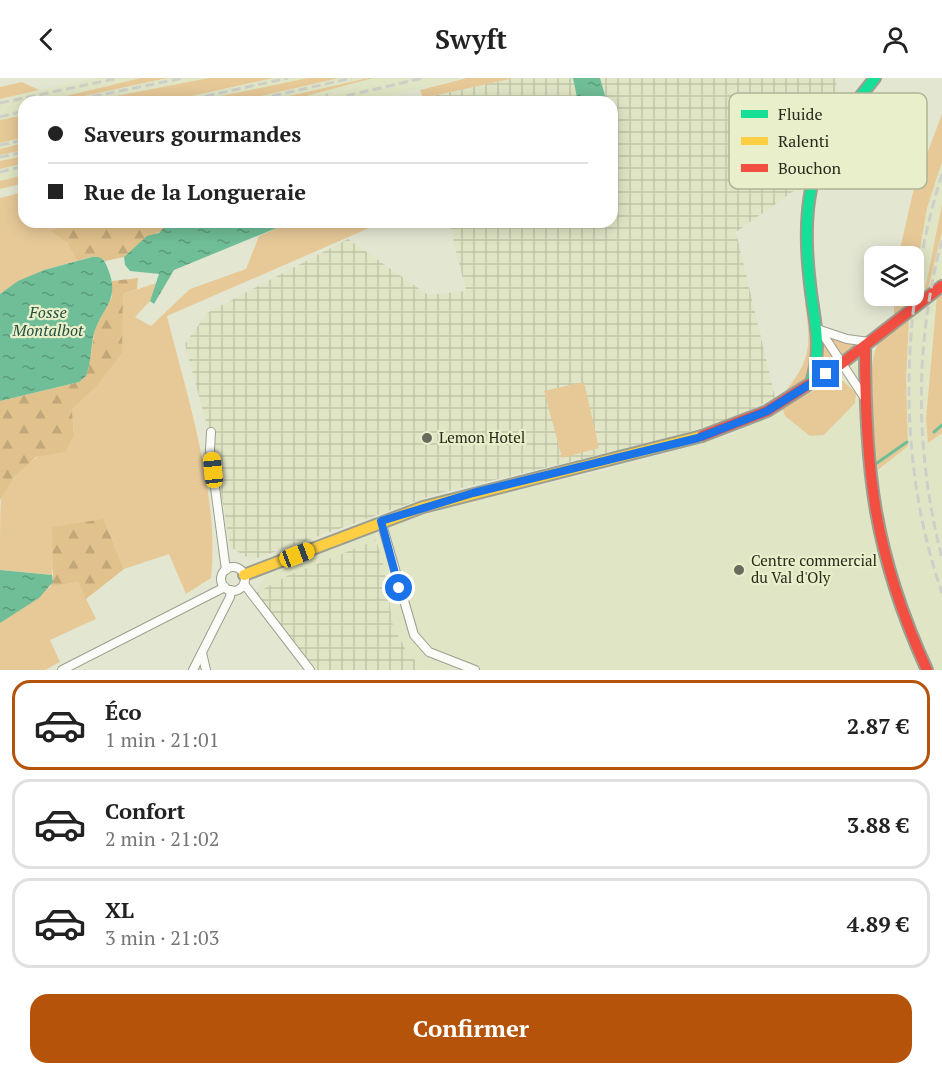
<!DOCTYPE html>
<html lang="fr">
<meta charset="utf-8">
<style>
:root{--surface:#fff;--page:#f2f2f2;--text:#222;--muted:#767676;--line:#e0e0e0;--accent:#b45309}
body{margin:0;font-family:"PT Serif",serif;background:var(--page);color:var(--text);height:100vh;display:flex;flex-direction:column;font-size:22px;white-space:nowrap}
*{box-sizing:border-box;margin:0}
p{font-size:20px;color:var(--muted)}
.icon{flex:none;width:33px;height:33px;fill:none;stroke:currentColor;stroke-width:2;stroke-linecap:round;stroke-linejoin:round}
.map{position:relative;height:592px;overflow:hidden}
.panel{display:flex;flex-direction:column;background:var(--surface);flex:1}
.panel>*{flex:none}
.guide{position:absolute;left:18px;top:18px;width:600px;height:132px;border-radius:18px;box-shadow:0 3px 15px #0003;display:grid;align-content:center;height:132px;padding:0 30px;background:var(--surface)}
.tools{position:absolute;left:864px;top:168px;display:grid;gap:12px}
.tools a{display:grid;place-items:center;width:60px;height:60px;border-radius:12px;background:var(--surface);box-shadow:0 3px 15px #0003;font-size:30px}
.end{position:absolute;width:27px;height:27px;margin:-14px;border:8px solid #1a73e8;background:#fff;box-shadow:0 0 0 3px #fff}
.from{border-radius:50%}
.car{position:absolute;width:18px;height:36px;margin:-18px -9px;border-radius:8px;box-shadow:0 0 4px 2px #0007;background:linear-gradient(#f5c518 24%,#345 0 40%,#f5c518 0 76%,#345 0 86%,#f5c518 0)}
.guide b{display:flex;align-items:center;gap:21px;height:57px;font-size:22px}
.guide b+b{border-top:2px solid var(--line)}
.guide i{width:15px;height:15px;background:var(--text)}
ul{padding:10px 0 0;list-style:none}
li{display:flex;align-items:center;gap:18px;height:90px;margin:0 12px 9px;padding:0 18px;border:3px solid var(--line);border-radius:18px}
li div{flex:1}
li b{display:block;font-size:22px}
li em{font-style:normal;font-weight:700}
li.current{border-color:var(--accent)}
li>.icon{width:54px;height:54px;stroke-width:1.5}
.primary-button{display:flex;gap:12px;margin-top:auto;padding:12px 30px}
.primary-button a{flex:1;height:69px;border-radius:18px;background:var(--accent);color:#fff;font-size:24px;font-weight:700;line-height:69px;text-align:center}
header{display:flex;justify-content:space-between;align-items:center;height:78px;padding:0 30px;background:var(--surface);font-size:27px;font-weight:700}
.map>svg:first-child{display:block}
.built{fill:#e0e6c5}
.industrial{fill:url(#industrial-grid)}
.green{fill:#e7c998}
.forest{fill:url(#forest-firs)}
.water{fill:url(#water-ripples)}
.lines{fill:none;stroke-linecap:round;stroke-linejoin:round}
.stream{stroke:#70be97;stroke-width:3}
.street-casing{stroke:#9c9e8f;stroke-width:10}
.fast-casing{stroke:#9c9e8f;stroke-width:14}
.slow-casing{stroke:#9c9e8f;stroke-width:14}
.jam-casing{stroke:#9c9e8f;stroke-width:14}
.street{stroke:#fbfbf8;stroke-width:8}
.fast{stroke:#16e098;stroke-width:10}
.slow{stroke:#ffcf43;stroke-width:10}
.jam{stroke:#f24e42;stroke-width:10}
.rail{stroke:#cecfc9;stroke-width:3;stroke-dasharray:9 4.5;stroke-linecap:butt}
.route{stroke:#1a73e8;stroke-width:8}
.poi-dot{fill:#696c5c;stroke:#e8efca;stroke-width:2}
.labels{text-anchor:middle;stroke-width:4.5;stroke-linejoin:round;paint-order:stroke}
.poi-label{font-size:15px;fill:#272a1c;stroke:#e8efca;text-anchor:start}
.water-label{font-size:16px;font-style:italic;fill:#25513d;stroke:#e8efca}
.key{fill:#e8efca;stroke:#aeb496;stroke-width:1.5}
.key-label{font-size:16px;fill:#272a1c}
</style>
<header><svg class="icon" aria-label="back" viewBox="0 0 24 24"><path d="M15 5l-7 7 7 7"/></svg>Swyft<svg class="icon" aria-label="person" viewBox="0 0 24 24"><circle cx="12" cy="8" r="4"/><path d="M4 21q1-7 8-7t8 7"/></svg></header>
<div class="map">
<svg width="942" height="592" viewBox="0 0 942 592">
<defs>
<pattern id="industrial-grid" width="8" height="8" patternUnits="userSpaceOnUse" patternTransform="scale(1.5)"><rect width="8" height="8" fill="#e0e6c5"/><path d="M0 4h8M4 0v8" fill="none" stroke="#c0c5a9"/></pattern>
<pattern id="forest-firs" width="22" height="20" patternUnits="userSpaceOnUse" patternTransform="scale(1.5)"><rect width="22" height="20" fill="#e2c28c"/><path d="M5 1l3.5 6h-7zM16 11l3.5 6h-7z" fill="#c2a778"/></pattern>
<pattern id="water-ripples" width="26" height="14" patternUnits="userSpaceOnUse" patternTransform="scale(1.5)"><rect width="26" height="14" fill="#70be97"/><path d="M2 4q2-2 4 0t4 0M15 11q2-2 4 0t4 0" fill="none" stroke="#5c9b7a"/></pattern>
</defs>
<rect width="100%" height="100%" fill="#e3e7d2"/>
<g class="built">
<polygon points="96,0 463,0 364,24 24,24 24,106 0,112 0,21"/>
<polygon points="942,49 942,194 932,266 927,329 942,336 942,592 318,592 257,510 266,497 431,433 606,392 733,356 874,271 878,394 897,377 894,350 899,260 904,218 914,218 914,178"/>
</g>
<g class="industrial">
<polygon points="514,0 835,0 842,25 815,59 806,104 736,154 775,319 734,341 660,362 436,416 252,482 230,469 215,378 185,266 207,235 348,161 428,217 466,213 449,144 612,144 612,24 424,24 423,20"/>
<polygon points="376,462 383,485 393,548 408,576 426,592 307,592 251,518 287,498"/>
</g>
<g class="green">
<polygon points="141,0 167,0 56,24 41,24"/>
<polygon points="209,0 273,0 164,24 85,24"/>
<polygon points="308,0 339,0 234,24 192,24"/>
<polygon points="373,0 284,24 263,24 368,0"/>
<polygon points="467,0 514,0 423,20 420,12"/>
<polygon points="22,4 39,12 0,21 0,9"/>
<polygon points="942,36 942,84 927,130 914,205 914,178 898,178 900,171 914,110"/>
<polygon points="24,37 24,59 0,65 0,42"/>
<polygon points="24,65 24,72 0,77 0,71"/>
<polygon points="24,78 24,85 0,91 0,83"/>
<polygon points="24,97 24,105 0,111 0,103"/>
<polygon points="24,114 24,144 65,144 52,152 67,165 77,183 44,192 0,216 0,120"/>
<polygon points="942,126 942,154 928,211 924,217"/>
<path d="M291,144H383L167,238C187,318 220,419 211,500L186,516L169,476L124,491L104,441L52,492V497L0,492C0,476 0,433 1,421C13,389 47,373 74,357L72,332L95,310L123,216L156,205L150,223L135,239L151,248L190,211L246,191L259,158Z"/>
<polygon points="942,215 942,355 928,365 926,341 937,218"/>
<polygon points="894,218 912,218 910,228 894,237"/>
<path d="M805,225L810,226C814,259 823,292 791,314L787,311C813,280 810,262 805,225Z"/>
<path d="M909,241L906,301L908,368L878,392C876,363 865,292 877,268C882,257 899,248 909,241Z"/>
<polygon points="834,259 859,266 841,278 831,261"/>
<polygon points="824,266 836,283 819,294"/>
<polygon points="836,301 843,303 856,315 855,325 824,357 810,358 785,338 782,329"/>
<polygon points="584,304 599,370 562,380 544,313"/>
<polygon points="78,504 96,541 50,562 60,584 45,592 0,592 0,545 50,509"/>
</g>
<g class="forest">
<path d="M65,144H182L144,161L124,179L105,183C97,175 86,180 77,183L67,165L51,153Z"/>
<polygon points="138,200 137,211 123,216 122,275 95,310 72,332 74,357 65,374 36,379 14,399 0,422 0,323 79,304 88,293 95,250 112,219 112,203"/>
<polygon points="104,441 124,491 86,521 78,504 50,509 53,502 52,449"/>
</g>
<g class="water">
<polygon points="573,0 600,0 606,21 578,24"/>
<polygon points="169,144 291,144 174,192 154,226 150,223 159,196 130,193 125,187 124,179 147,158 159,155"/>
<path d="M92,179C103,178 104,182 108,191C120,221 104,228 95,252C90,267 92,284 86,298L79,304L0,323V216L18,203L44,192Z"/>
<polygon points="0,492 52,497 53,504 39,520 0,545"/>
</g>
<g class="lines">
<g class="stream">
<polyline points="934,354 942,347"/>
<polyline points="877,385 907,364"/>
</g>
<defs>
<g id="street">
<polyline points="820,252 864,319"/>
<polyline points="820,252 847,261 869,264"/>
<polyline points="211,354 210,372 226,492"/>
<polyline points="381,443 414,557 429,574 475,592"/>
<circle cx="233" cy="501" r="12"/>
<polyline points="244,506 310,592"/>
<polyline points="202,575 206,592"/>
<polyline points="62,592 225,509"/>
<polyline points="193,592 230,519 231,512"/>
</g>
<path id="fast" d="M811,305C823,266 814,244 810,206C804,156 804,103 831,59C844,38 860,19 875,0"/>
<polyline id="slow" points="244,497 423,429 702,358"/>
<g id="jam">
<path d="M865,268C865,394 874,476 927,592"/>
<polyline points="702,358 767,333 841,286 942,208"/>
</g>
</defs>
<use href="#street" class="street-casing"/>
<use href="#fast" class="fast-casing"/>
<use href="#slow" class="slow-casing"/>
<use href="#jam" class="jam-casing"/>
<use href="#street" class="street"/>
<use href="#fast" class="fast"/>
<use href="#slow" class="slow"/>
<use href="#jam" class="jam"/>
<g class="rail">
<polyline points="66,24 183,0"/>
<polyline points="179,24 288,0"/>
<polyline points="246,24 352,0"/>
<polyline points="299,24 328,17"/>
<polyline points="320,24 423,0"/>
<polyline points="0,25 119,0"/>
<polyline points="0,39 24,33"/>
<polyline points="0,67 24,62"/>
<polyline points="0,79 24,74"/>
<polyline points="0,94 24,88"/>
<path d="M942,96C900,230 896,381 942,515"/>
<path d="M942,162C914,267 915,374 942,480"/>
</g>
</g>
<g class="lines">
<polyline class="route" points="399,510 381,443 473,415 698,360 767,333 826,296"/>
</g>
<g class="poi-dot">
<circle cx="427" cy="360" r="6"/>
<circle cx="739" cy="492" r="6"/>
</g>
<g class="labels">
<g class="poi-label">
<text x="439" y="365">Lemon Hotel</text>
<text x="751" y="488">Centre commercial<tspan x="751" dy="17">du Val d'Oly</tspan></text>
</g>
<g class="water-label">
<text x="48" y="240">Fosse<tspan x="48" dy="18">Montalbot</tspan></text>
</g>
</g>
<rect x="729" y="15" width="198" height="96" rx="9" class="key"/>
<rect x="741" y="32" width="27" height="8" fill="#16e098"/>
<rect x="741" y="59" width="27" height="8" fill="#ffcf43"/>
<rect x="741" y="86" width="27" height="8" fill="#f24e42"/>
<g class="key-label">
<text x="778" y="42">Fluide</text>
<text x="778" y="69">Ralenti</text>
<text x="778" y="96">Bouchon</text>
</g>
</svg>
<div class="tools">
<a><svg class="icon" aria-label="layers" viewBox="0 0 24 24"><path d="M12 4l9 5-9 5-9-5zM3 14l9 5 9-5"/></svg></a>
</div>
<i class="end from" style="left:399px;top:510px"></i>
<i class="end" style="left:826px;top:296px"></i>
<i class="car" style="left:213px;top:392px;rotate:354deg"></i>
<i class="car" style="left:297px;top:477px;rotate:69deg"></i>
<div class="guide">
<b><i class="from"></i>Saveurs gourmandes</b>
<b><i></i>Rue de la Longueraie</b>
</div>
</div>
<section class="panel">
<ul>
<li class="current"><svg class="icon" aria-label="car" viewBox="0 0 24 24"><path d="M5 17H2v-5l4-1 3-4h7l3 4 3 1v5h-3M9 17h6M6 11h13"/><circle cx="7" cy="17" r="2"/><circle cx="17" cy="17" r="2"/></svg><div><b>Éco</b><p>1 min · 21:01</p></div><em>2.87 €</em></li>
<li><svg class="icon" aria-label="car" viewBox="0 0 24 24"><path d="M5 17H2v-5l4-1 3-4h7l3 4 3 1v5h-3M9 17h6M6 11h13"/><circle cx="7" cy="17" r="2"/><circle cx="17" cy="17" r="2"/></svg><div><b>Confort</b><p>2 min · 21:02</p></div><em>3.88 €</em></li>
<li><svg class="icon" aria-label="car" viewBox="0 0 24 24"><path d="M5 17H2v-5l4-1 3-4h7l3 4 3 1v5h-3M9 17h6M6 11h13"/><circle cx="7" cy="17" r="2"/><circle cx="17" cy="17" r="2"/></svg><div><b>XL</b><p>3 min · 21:03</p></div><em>4.89 €</em></li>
</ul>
<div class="primary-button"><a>Confirmer</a></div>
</section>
